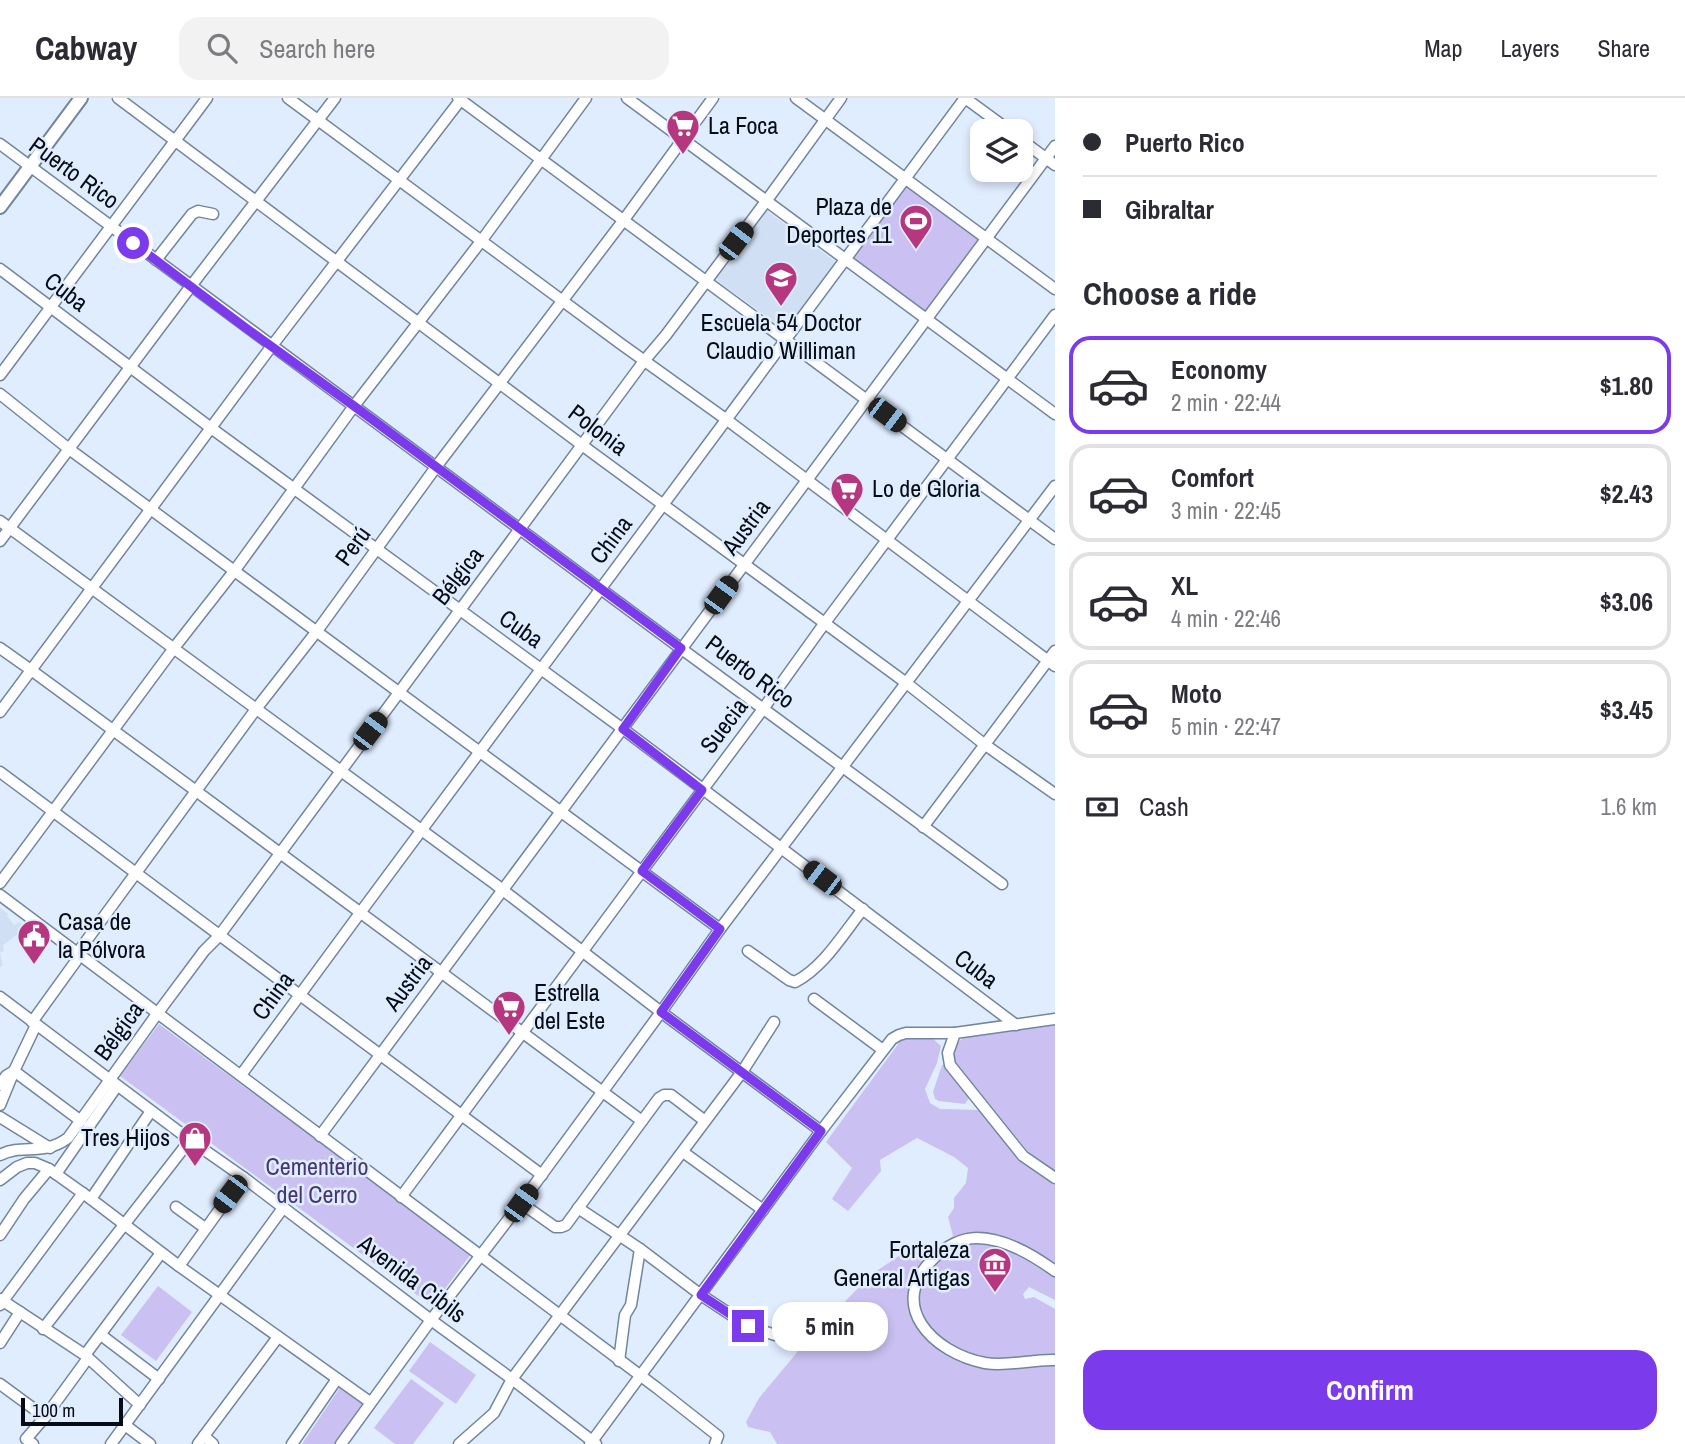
<!DOCTYPE html>
<meta charset="utf-8">
<style>
:root{--surface:#fff;--page:#f2f2f3;--text:#2b2b33;--muted:#7c7c81;--line:#e1e1e2;--accent:#7c3aed}
body{margin:0;font-family:"Archivo Narrow",sans-serif;background:var(--page);color:var(--text);height:100vh;display:flex;flex-direction:column;font-size:26px;white-space:nowrap}
*{box-sizing:border-box;margin:0}
p{font-size:23px;color:var(--muted)}
.icon{flex:none;width:38px;height:38px;fill:none;stroke:currentColor;stroke-width:2;stroke-linecap:round;stroke-linejoin:round}
.map{position:relative;flex:1;overflow:hidden}
.side{display:flex;flex-direction:column;background:var(--surface);width:630px}
.side>*{flex:none}
.top-card{display:grid;align-content:center;height:154px;padding:0 28px;background:var(--surface)}
.tools{position:absolute;left:970px;top:21px;display:grid;gap:14px}
.tools a{display:grid;place-items:center;width:63px;height:63px;border-radius:14px;background:var(--surface);box-shadow:0 4px 10px #0003;font-size:35px}
.scale{position:absolute;left:21px;bottom:18px;width:102px;box-sizing:border-box;padding-left:7px;border:4px solid #060c16;border-top:0;font-size:19px;line-height:24px;white-space:nowrap;color:#060c16;-webkit-text-stroke:5px #e0edff;paint-order:stroke}
.end{position:absolute;width:32px;height:32px;margin:-16px;border:9px solid #7c3aed;background:#fff;box-shadow:0 0 0 4px #fff}
.from{border-radius:50%}
.bubble{position:absolute;height:49px;border-radius:21px;background:var(--surface);box-shadow:0 4px 10px #0003;font-size:23px;font-weight:700;line-height:49px;text-align:center}
.car{position:absolute;width:21px;height:42px;margin:-21px -10px;border-radius:9px;box-shadow:0 0 5px 2px #0007;background:linear-gradient(#222 24%,#8ab4d8 0 40%,#222 0 76%,#8ab4d8 0 86%,#222 0)}
.top-card b{display:flex;align-items:center;gap:24px;height:66px;font-size:26px}
.top-card b+b{border-top:2px solid var(--line)}
.top-card i{width:18px;height:18px;background:var(--text)}
ul{padding:0;list-style:none}
li{display:flex;align-items:center;gap:21px;height:98px;margin:0 14px 10px;padding:0 14px;border:4px solid var(--line);border-radius:21px}
li div{flex:1}
li b{display:block;font-size:26px}
li em{font-style:normal;font-weight:700}
li.current{border-color:var(--accent)}
li>.icon{width:63px;height:63px;stroke-width:1.5}
h2{padding:0 28px;font-size:32px;line-height:84px}
.pay{display:flex;align-items:center;gap:18px;height:77px;padding:0 28px;font-size:26px}
.pay p{margin-inline-start:auto}
.cta{display:flex;gap:14px;margin-top:auto;padding:14px 28px}
.cta a{flex:1;height:80px;border-radius:21px;background:var(--accent);color:#fff;font-size:28px;font-weight:700;line-height:80px;text-align:center}
header{display:flex;align-items:center;gap:42px;box-sizing:border-box;height:98px;padding:0 35px;background:var(--surface);border-bottom:2px solid var(--line)}
header strong{font-size:33px}
nav{display:flex;gap:38px;margin-inline-start:auto;font-size:24px}
.search{width:490px;height:63px;background:var(--page);display:flex;align-items:center;gap:18px;box-sizing:border-box;padding:0 24px;border-radius:21px;color:var(--muted);font-size:26px}
main{display:flex;flex:1;min-height:0}
.map>svg:first-child{display:block}
.built{fill:#d0dff3}
.green{fill:#cac1f2}
.lines{fill:none;stroke-linecap:round;stroke-linejoin:round}
.minor-casing{stroke:#71859f;stroke-width:13}
.major-casing{stroke:#71859f;stroke-width:16}
.minor{stroke:#fff;stroke-width:10}
.major{stroke:#fff;stroke-width:12}
.route{stroke:#7c3aed;stroke-width:9}
.labels{text-anchor:middle;stroke-width:5;stroke-linejoin:round;paint-order:stroke}
.poi-label{font-size:24px;fill:#060c16;stroke:#e0edff;text-anchor:start}
.street-label{font-size:24px;fill:#060c16;stroke:#e0edff}
.park-label{font-size:24px;fill:#473577;stroke:#e0edff}
</style>
<header>
<strong>Cabway</strong>
<div class="search"><svg class="icon" aria-label="search" viewBox="0 0 24 24"><circle cx="10" cy="10" r="6"/><path d="M15 15l6 6"/></svg>Search here</div>
<nav><a>Map</a><a>Layers</a><a>Share</a></nav>
</header>
<main>
<div class="map">
<svg width="1055" height="1346" viewBox="0 0 1055 1346">
<rect width="100%" height="100%" fill="#e0edff"/>
<g class="built">
<polygon points="767,113 836,164 785,232 718,183 717,179"/>
<polygon points="0,810 8,816 7,818 14,827 19,824 26,830 3,847 4,853 0,854 3,867 0,869"/>
</g>
<g class="green">
<polygon points="907,88 978,139 979,144 928,214 925,215 853,162 853,160 904,90"/>
<polygon points="159,926 471,1156 432,1208 120,978"/>
<polygon points="1055,927 1055,1074 1029,1055 956,965 953,955 956,945 967,938"/>
<polygon points="907,934 931,939 941,948 937,965 925,991 930,1005 940,1011 980,1012 1018,1059 1032,1071 1055,1085 1055,1169 1012,1146 953,1142 911,1190 909,1204 913,1219 962,1260 1055,1264 1055,1346 777,1346 770,1334 748,1329 746,1324 759,1300 809,1240 872,1176 918,1145 932,1153 953,1138 948,1119 954,1110 954,1100 966,1085 968,1070 954,1059 917,1040 880,1062 881,1073 848,1113 832,1101 852,1070 826,1044"/>
<polygon points="942,967 944,967 969,1000 965,1006 939,1003 935,1001 933,994"/>
<polygon points="978,1143 1008,1149 1055,1176 1055,1202 1029,1189 1023,1196 1025,1201 1034,1199 1055,1211 1055,1257 1022,1263 979,1260 948,1248 924,1226 916,1195 919,1185 948,1151"/>
<polygon points="158,1188 192,1214 156,1263 121,1237"/>
<polygon points="430,1244 476,1277 456,1306 409,1273"/>
<polygon points="411,1281 444,1305 413,1346 395,1346 374,1330"/>
<polygon points="343,1285 368,1303 337,1346 302,1346"/>
</g>
<g class="lines">
<defs>
<g id="minor">
<polyline points="118,0 594,356 905,584 984,646 1055,696"/>
<polyline points="288,0 621,246 727,322 1055,568"/>
<polyline points="458,0 1055,441"/>
<polyline points="627,0 1055,316"/>
<polyline points="796,0 1055,191"/>
<polyline points="965,0 1010,33"/>
<polyline points="1020,41 1055,67"/>
<path d="M0,46C226,214 452,382 679,549C787,627 894,708 1002,786"/>
<polyline points="156,162 192,116 198,113 213,116"/>
<polyline points="0,171 211,330 623,631 1016,927"/>
<polyline points="0,277 207,0"/>
<polyline points="0,296 69,351 720,831"/>
<polyline points="0,423 495,786 661,914 821,1033"/>
<polyline points="0,443 191,188 335,0"/>
<polyline points="0,550 31,572 192,690 642,1023"/>
<polyline points="0,614 271,249 462,0"/>
<polyline points="0,674 542,1077"/>
<polyline points="923,729 1055,553"/>
<polyline points="0,785 174,550 235,472 354,308 482,142 586,0"/>
<polyline points="0,797 657,1290 718,1338 715,1346"/>
<path d="M748,853L789,882L795,884C824,869 843,836 863,811"/>
<polyline points="0,899 190,1042 243,1079 431,1222 512,1281 596,1346"/>
<polyline points="814,901 883,952"/>
<polyline points="1055,921 955,935 948,955 950,967 1023,1058 1055,1080"/>
<polyline points="32,924 76,863 81,850 256,611 317,533 436,369 623,123 713,0"/>
<polyline points="241,977 360,815 965,0"/>
<polyline points="0,987 6,978 14,973 81,1023"/>
<polyline points="0,1007 14,973 36,927"/>
<polyline points="0,1019 50,1050"/>
<polyline points="320,1038 1055,48"/>
<polyline points="683,1054 763,1112"/>
<path d="M0,1057C23,1045 42,1059 68,1040L157,916L204,853L219,838C361,646 502,454 644,263L666,237L767,102L841,0"/>
<polyline points="56,1076 117,988"/>
<polyline points="0,1082 17,1069 27,1065 35,1065 49,1071 91,1101 179,1168 370,1304"/>
<polyline points="401,1099 642,773 763,611 824,526 1055,217"/>
<polyline points="91,1101 151,1013"/>
<polyline points="521,1105 555,1129 561,1129 566,1127 642,1023 659,1000 664,997 671,997 705,1023"/>
<polyline points="176,1109 205,1130"/>
<polyline points="578,1110 640,1151 701,1197 748,1228 775,1237"/>
<polyline points="0,1137 24,1101 49,1071"/>
<polyline points="179,1168 243,1079"/>
<path d="M1055,1173C1033,1157 1005,1140 977,1140C961,1140 945,1149 934,1160C885,1207 933,1255 985,1265C1009,1269 1032,1261 1055,1262"/>
<polyline points="0,1201 85,1257 140,1307"/>
<polyline points="0,1207 83,1095"/>
<polyline points="43,1231 190,1042"/>
<polyline points="101,1237 159,1281"/>
<polyline points="0,1245 20,1214"/>
<polyline points="85,1257 161,1155"/>
<polyline points="619,1263 625,1217 631,1207 640,1151"/>
<polyline points="0,1286 45,1319"/>
<polyline points="125,1327 150,1346"/>
<polyline points="204,1338 213,1346"/>
<polyline points="33,1346 26,1341 45,1319 88,1260"/>
<polyline points="111,1346 283,1110"/>
<polyline points="198,1346 278,1239"/>
<polyline points="292,1346 337,1281"/>
<polyline points="341,1346 431,1222 521,1105 661,914 720,831 1055,388"/>
<polyline points="459,1346 494,1315 512,1281 742,974 774,924"/>
<polyline points="590,1346 821,1033 892,941 899,937 906,935 955,935"/>
</g>
<polyline id="major" points="0,109 81,0"/>
</defs>
<use href="#minor" class="minor-casing"/>
<use href="#major" class="major-casing"/>
<use href="#minor" class="minor"/>
<use href="#major" class="major"/>
</g>
<g class="lines">
<polyline class="route" points="133,145 246,230 354,308 681,550 623,631 702,692 642,773 720,831 661,914 821,1033 701,1197 748,1228"/>
</g>
<defs>
<symbol id="supermarket-pin" viewBox="-11 -11 22 30"><path d="M0 17L-7.5 6A9.5 9.5 0 1 1 7.5 6Z" fill="#b73680" stroke="#e0edff"/><path d="M-6-5.5h2.5l.6 2H6L4.5 2H-2.5L-4.4-4H-6ZM-1.5 3.2a1.3 1.3 0 1 0 .1 0ZM3 3.2a1.3 1.3 0 1 0 .1 0Z" fill="#fff"/></symbol>
<symbol id="stadium-pin" viewBox="-11 -11 22 30"><path d="M0 17L-7.5 6A9.5 9.5 0 1 1 7.5 6Z" fill="#b73680" stroke="#e0edff"/><path d="M0-5a6.5 5 0 1 0 0 10a6.5 5 0 1 0 0-10ZM-3.5-1.8h7v3.6h-7Z" fill="#fff"/></symbol>
<symbol id="school-pin" viewBox="-11 -11 22 30"><path d="M0 17L-7.5 6A9.5 9.5 0 1 1 7.5 6Z" fill="#b73680" stroke="#e0edff"/><path d="M0-5L7-2L0 1L-7-2ZM-4 1L0 2.5L4 1V4Q0 6-4 4Z" fill="#fff"/></symbol>
<symbol id="civic-pin" viewBox="-11 -11 22 30"><path d="M0 17L-7.5 6A9.5 9.5 0 1 1 7.5 6Z" fill="#b73680" stroke="#e0edff"/><path d="M-.6-6.5H3V-4.5H.6V-3L4-1V1h2V6H-6V1h2V-1L-.6-3ZM-1.2 2.5V6h2.4V2.5Z" fill="#fff"/></symbol>
<symbol id="shop-pin" viewBox="-11 -11 22 30"><path d="M0 17L-7.5 6A9.5 9.5 0 1 1 7.5 6Z" fill="#b73680" stroke="#e0edff"/><path d="M-5-2.5h2.3a2.7 3.5 0 0 1 5.4 0H5L5.5 6h-11ZM-1.5-2.5h3a1.5 2.3 0 0 0-3 0Z" fill="#fff"/></symbol>
<symbol id="museum-pin" viewBox="-11 -11 22 30"><path d="M0 17L-7.5 6A9.5 9.5 0 1 1 7.5 6Z" fill="#b73680" stroke="#e0edff"/><path d="M0-6L6-3V-2H-6V-3ZM-5-1h2V3h-2ZM-1-1h2V3h-2ZM3-1h2V3H3ZM-6 4H6V6H-6Z" fill="#fff"/></symbol>
</defs>
<g fill-rule="evenodd">
<use href="#supermarket-pin" x="664" y="9" width="38" height="52"/>
<use href="#stadium-pin" x="897" y="104" width="38" height="52"/>
<use href="#school-pin" x="762" y="161" width="38" height="52"/>
<use href="#supermarket-pin" x="828" y="372" width="38" height="52"/>
<use href="#civic-pin" x="15" y="819" width="38" height="52"/>
<use href="#supermarket-pin" x="490" y="890" width="38" height="52"/>
<use href="#shop-pin" x="176" y="1021" width="38" height="52"/>
<use href="#museum-pin" x="976" y="1147" width="38" height="52"/>
</g>
<g class="labels">
<g class="poi-label">
<text x="708" y="36">La Foca</text>
<text x="892" y="117" text-anchor="end">Plaza de<tspan x="892" dy="28">Deportes 11</tspan></text>
<text x="781" y="233" text-anchor="middle">Escuela 54 Doctor<tspan x="781" dy="28">Claudio Williman</tspan></text>
<text x="872" y="399">Lo de Gloria</text>
<text x="58" y="832">Casa de<tspan x="58" dy="28">la Pólvora</tspan></text>
<text x="534" y="903">Estrella<tspan x="534" dy="28">del Este</tspan></text>
<text x="170" y="1048" text-anchor="end">Tres Hijos</text>
<text x="970" y="1160" text-anchor="end">Fortaleza<tspan x="970" dy="28">General Artigas</tspan></text>
</g>
<g class="street-label">
<text transform="translate(74 75) rotate(36)" y="8">Puerto Rico</text>
<text transform="translate(66 194) rotate(37)" y="8">Cuba</text>
<text transform="translate(598 332) rotate(37)" y="8">Polonia</text>
<text transform="translate(746 429) rotate(-53)" y="8">Austria</text>
<text transform="translate(611 442) rotate(-53)" y="8">China</text>
<text transform="translate(353 448) rotate(-54)" y="8">Perú</text>
<text transform="translate(458 478) rotate(-52)" y="8">Bélgica</text>
<text transform="translate(521 531) rotate(35)" y="8">Cuba</text>
<text transform="translate(750 574) rotate(37)" y="8">Puerto Rico</text>
<text transform="translate(724 628) rotate(-53)" y="8">Suecia</text>
<text transform="translate(976 871) rotate(37)" y="8">Cuba</text>
<text transform="translate(408 885) rotate(-53)" y="8">Austria</text>
<text transform="translate(273 898) rotate(-54)" y="8">China</text>
<text transform="translate(119 933) rotate(-54)" y="8">Bélgica</text>
<text transform="translate(412 1181) rotate(37)" y="8">Avenida Cibils</text>
</g>
<g class="park-label">
<text x="317" y="1077">Cementerio<tspan x="317" dy="28">del Cerro</tspan></text>
</g>
</g>
</svg>
<div class="tools">
<a><svg class="icon" aria-label="layers" viewBox="0 0 24 24"><path d="M12 4l9 5-9 5-9-5zM3 14l9 5 9-5"/></svg></a>
</div>
<div class="scale">100 m</div>
<i class="end from" style="left:133px;top:145px"></i>
<i class="end" style="left:748px;top:1228px"></i>
<div class="bubble" style="left:772px;top:1204px;width:116px">5 min</div>
<i class="car" style="left:736px;top:143px;rotate:37deg"></i>
<i class="car" style="left:887px;top:317px;rotate:127deg"></i>
<i class="car" style="left:721px;top:497px;rotate:36deg"></i>
<i class="car" style="left:370px;top:633px;rotate:37deg"></i>
<i class="car" style="left:822px;top:780px;rotate:307deg"></i>
<i class="car" style="left:230px;top:1096px;rotate:217deg"></i>
<i class="car" style="left:521px;top:1105px;rotate:36deg"></i>
</div>
<section class="side">
<div class="top-card">
<b><i class="from"></i>Puerto Rico</b>
<b><i></i>Gibraltar</b>
</div>
<h2>Choose a ride</h2>
<ul>
<li class="current"><svg class="icon" aria-label="car" viewBox="0 0 24 24"><path d="M5 17H2v-5l4-1 3-4h7l3 4 3 1v5h-3M9 17h6M6 11h13"/><circle cx="7" cy="17" r="2"/><circle cx="17" cy="17" r="2"/></svg><div><b>Economy</b><p>2 min · 22:44</p></div><em>$1.80</em></li>
<li><svg class="icon" aria-label="car" viewBox="0 0 24 24"><path d="M5 17H2v-5l4-1 3-4h7l3 4 3 1v5h-3M9 17h6M6 11h13"/><circle cx="7" cy="17" r="2"/><circle cx="17" cy="17" r="2"/></svg><div><b>Comfort</b><p>3 min · 22:45</p></div><em>$2.43</em></li>
<li><svg class="icon" aria-label="car" viewBox="0 0 24 24"><path d="M5 17H2v-5l4-1 3-4h7l3 4 3 1v5h-3M9 17h6M6 11h13"/><circle cx="7" cy="17" r="2"/><circle cx="17" cy="17" r="2"/></svg><div><b>XL</b><p>4 min · 22:46</p></div><em>$3.06</em></li>
<li><svg class="icon" aria-label="car" viewBox="0 0 24 24"><path d="M5 17H2v-5l4-1 3-4h7l3 4 3 1v5h-3M9 17h6M6 11h13"/><circle cx="7" cy="17" r="2"/><circle cx="17" cy="17" r="2"/></svg><div><b>Moto</b><p>5 min · 22:47</p></div><em>$3.45</em></li>
</ul>
<div class="pay"><svg class="icon" aria-label="cash" viewBox="0 0 24 24"><path d="M3 7h18v10H3z"/><circle cx="12" cy="12" r="2"/></svg>Cash<p>1.6 km</p></div>
<div class="cta"><a>Confirm</a></div>
</section>
</main>
